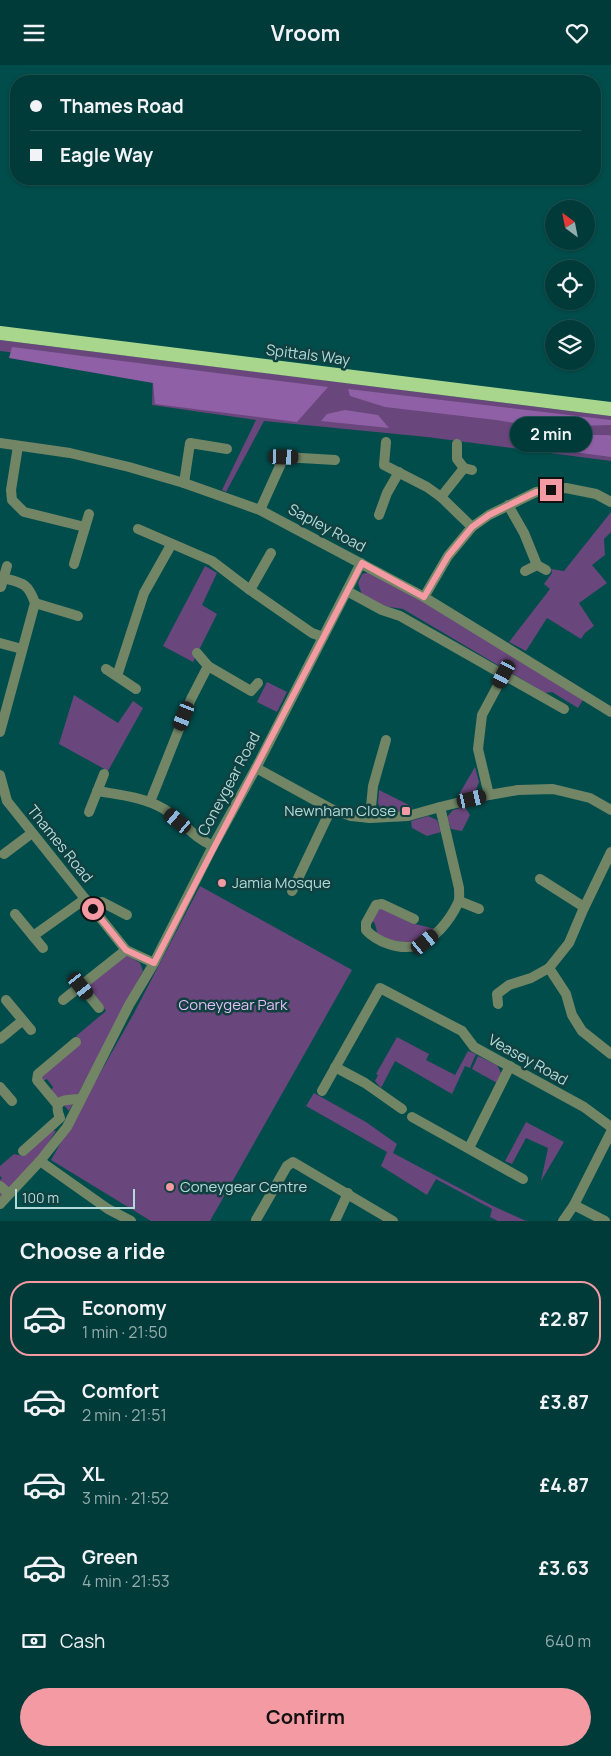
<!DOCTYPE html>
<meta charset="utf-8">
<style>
:root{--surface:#003a39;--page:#0e4544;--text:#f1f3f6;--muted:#95adae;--line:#225453;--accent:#f49aa3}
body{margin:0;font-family:Manrope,sans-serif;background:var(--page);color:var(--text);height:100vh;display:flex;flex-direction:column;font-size:19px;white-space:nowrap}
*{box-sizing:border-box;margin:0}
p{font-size:16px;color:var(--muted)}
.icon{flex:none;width:28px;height:28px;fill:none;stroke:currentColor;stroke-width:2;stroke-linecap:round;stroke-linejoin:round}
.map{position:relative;height:1156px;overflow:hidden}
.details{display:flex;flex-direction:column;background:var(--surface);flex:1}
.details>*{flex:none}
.guide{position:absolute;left:10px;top:10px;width:591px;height:110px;border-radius:20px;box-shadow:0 1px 4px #0004,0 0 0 1px var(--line);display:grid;align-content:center;height:110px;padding:0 20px;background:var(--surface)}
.needle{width:32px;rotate:328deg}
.controls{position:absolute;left:545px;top:135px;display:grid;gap:10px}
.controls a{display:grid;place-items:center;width:50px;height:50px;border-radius:50%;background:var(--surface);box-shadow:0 1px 4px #0004,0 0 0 1px var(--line);font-size:25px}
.scale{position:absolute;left:15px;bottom:12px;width:120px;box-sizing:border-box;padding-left:5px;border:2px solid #b4dbda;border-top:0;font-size:14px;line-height:18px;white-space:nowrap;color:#b4dbda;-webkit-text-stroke:4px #10403f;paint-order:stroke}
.end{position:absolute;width:22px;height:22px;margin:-11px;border:6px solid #f49aa3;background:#111;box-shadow:0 0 0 2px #111}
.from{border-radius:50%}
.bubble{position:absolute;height:35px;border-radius:18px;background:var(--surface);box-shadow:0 1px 4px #0004,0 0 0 1px var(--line);font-size:16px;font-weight:700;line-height:35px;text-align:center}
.car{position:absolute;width:15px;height:30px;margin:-15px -8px;border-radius:6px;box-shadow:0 0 4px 1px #0007;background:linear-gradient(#222 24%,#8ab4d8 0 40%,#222 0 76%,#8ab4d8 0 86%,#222 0)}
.guide b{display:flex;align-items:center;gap:18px;height:48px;font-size:19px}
.guide b+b{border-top:1px solid var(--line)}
.guide i{width:12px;height:12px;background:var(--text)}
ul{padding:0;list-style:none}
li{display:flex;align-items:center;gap:15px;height:75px;margin:0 10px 8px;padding:0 10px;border:2px solid transparent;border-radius:20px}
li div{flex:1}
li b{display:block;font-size:19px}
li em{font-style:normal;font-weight:700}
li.current{border-color:var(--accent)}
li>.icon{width:45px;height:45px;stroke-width:1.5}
h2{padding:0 20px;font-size:22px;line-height:60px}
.pay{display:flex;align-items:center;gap:12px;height:55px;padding:0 20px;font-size:19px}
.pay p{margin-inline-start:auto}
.primary-button{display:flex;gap:10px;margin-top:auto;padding:10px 20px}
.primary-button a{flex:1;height:58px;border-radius:30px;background:var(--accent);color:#111;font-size:20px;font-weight:700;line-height:58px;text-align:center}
header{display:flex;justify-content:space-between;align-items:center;height:65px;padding:0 20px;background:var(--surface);font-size:22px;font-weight:700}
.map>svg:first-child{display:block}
.green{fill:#69467b}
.forest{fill:#9060a7}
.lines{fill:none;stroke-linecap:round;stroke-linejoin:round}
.minor{stroke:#728666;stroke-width:10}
.tertiary{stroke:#728666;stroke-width:10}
.trunk{stroke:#a9d68d;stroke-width:14}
.route{stroke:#f49aa3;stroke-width:6}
.poi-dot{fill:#f49aa3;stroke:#10403f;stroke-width:2}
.labels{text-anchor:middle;stroke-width:5;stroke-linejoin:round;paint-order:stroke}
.street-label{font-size:15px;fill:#b4dbda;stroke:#10403f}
.poi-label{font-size:15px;fill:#b4dbda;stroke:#10403f;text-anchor:start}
.park-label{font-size:15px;fill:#e4bef8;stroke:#10403f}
</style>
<header><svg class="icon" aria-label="menu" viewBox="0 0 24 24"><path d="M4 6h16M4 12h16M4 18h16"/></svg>Vroom<svg class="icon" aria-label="heart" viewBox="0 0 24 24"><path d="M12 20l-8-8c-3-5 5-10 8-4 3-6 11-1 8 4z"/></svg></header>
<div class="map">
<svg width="611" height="1156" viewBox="0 0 611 1156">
<rect width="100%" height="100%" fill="#004d4c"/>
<g class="green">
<polygon points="0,275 611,351 611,396 427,372 264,356 226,427 222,425 256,355 152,340 153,305 0,286"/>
<polygon points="611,447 611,467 604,474 605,490 592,500 607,518 579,538 594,561 585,568 581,574 547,553 526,586 509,577 550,524 544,519 552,508 551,504 564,506"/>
<polygon points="205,501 217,508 202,540 217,549 193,597 163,581"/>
<polygon points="370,507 423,536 583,635 578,643 552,627 545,628 403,544 383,541 362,530 358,518 362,509"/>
<polygon points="267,617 287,627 277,647 257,637"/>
<polygon points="74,630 118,658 133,636 143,643 108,706 59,679"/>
<polygon points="475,702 479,717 475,727 458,731"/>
<path d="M379,725L413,742C403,746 380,753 378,737C378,734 379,729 379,725Z"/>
<polygon points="465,742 470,750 462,766 451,764 447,752 453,745"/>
<polygon points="428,751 437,755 441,767 427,771 412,763 411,756"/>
<polygon points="200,821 352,905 210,1156 151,1156 51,1095 134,948"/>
<path d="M381,843L411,858L436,864C432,867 427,872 423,874C409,881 391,875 378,871L375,859L371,854Z"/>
<polygon points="125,889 140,898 143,906 69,1046 51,1026 53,1022 47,1014 43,1016 40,1013 81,976 76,971 106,946 89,923 89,919"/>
<polygon points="397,972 429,989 426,995 455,1010 468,986 476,989 470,1003 465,1001 452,1029 395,996 381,1023 375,1016 378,1010 376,1009"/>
<polygon points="478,991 497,1000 501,1008 497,1018 472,1004"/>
<polygon points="314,1028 366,1057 397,1079 393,1088 491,1140 526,1156 498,1156 490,1152 492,1144 436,1114 427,1130 381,1101 387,1087 306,1041"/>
<polygon points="526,1057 564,1077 541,1116 548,1083 526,1073 512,1099 505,1096"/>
<polygon points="51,1065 56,1066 35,1099 0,1135 0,1115 2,1113 0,1111 0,1101 14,1089 23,1091"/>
</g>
<g class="forest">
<polygon points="12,282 328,322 297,357 155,339 153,318 9,293"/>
<polygon points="348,324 611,355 611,360 540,362 496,355 385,342 350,331"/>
<polygon points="345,345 378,350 389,363 321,356 327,349"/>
<polygon points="564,370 609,370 611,371 611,392 545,383"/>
</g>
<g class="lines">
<g class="minor">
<polyline points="386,377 384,400 427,422 441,432 472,462"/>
<polyline points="457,379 457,394 464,403 472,405"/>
<polyline points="18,381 11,425 12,435 24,447 85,462"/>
<polyline points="184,418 190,378 227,384"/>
<polyline points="441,432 464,403"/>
<polyline points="508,440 524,468 537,500"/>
<polyline points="260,445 284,392 335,395"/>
<polyline points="379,450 387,428 399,407"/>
<polyline points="138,464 212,496 250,525 312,568 323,572"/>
<polyline points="74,499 89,449"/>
<polyline points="525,506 537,500 546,505"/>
<polyline points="1,522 7,501"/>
<polyline points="250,525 271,488"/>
<polyline points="347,526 382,545 400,551 564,644"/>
<polyline points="424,532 448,491 472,462 489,450 536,427 566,423 596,429 611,437"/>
<polyline points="35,538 78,551"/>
<polyline points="0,578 22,584"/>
<polyline points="197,588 208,601 251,626 258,618"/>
<polyline points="106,604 136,624"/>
<polyline points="117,611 144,528 171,480"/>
<path d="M0,667L35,538C28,518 23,518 3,513"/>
<polyline points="256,703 331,744 351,751 370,753 408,751 440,742 489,730 518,725 553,724 590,733 611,745"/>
<polyline points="0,710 7,736 126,885 154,898"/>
<path d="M97,726C120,730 144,732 164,744C181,755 194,773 213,781"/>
<polyline points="489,730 478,684 482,650 504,609"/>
<polyline points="150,737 191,634 208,601"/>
<polyline points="89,747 104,709"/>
<polyline points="370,753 373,721 386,675"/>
<polyline points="4,789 32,768"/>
<polyline points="540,814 584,842"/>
<polyline points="292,826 331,744"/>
<polyline points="459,836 479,844"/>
<polyline points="93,844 102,837 127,850"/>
<polyline points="15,849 43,883"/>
<path d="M414,854L382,839L376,840L366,858V865C377,877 399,885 415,881C434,876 450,855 458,838C460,834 459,828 459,823L440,742"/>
<polyline points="33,871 85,834"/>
<polyline points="549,903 566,929 572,950 582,966 611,989"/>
<polyline points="81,921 99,943"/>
<polyline points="6,935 31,965"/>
<polyline points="63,935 126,885"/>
<polyline points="498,939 497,929 509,920 531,913 549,903 569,878 583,845 611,787"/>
<polyline points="0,974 22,956"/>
<polyline points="335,1002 365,1018 402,1044"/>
<polyline points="0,1022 12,1036"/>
<polyline points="322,1026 380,923 462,966 474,982 584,1042 611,1062"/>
<polyline points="57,1039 37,1015 38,1009 76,977"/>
<polyline points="412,1052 523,1114"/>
<polyline points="469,1083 510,1001"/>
<path d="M23,1086L60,1053C52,1033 65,1035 81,1034"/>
<polyline points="0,1121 9,1129"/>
<polyline points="574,1140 605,1156"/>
<polyline points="256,1155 287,1101 293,1097 393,1156"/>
<polyline points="335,1156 348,1128"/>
<polyline points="563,1156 574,1140 611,1067"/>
</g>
<g class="tertiary">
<polyline points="0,378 70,388 129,402 184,418 260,445 424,532 611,647"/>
<polyline points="40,1096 108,1144 131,1156"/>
<polyline points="0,1139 40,1096 67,1062 129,940 154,898 213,781 256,703 361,498"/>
</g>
<polyline class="trunk" points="0,268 611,344"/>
</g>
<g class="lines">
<polyline class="route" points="93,844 126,885 154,898 362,498 424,532 448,491 472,462 489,450 536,427 551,425"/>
</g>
<g class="poi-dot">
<rect x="401" y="741" width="10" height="10" rx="2.5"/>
<circle cx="222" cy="818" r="5"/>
<circle cx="170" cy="1122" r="5"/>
</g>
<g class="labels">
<g class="street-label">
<text transform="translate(308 290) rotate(7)" y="5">Spittals Way</text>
<text transform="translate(327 463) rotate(28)" y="5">Sapley Road</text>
<text transform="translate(229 719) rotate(-62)" y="5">Coneygear Road</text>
<text transform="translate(60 779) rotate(51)" y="5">Thames Road</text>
<text transform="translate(528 995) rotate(29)" y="5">Veasey Road</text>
</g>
<g class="poi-label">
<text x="396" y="751" text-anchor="end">Newnham Close</text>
<text x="232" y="823">Jamia Mosque</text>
<text x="180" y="1127">Coneygear Centre</text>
</g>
<g class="park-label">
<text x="233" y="945">Coneygear Park</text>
</g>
</g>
</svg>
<div class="controls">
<a><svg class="needle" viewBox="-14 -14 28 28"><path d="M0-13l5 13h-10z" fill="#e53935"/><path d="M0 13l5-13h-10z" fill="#95adae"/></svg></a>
<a><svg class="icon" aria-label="locate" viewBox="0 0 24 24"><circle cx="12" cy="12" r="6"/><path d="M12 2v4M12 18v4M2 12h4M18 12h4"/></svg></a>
<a><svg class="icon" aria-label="layers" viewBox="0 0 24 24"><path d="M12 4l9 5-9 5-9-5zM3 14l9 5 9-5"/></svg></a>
</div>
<div class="scale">100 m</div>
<i class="end from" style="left:93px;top:844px"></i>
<i class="end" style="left:551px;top:425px"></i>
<div class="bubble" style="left:510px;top:352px;width:82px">2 min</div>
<i class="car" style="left:284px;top:392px;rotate:92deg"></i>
<i class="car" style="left:504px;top:609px;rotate:208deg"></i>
<i class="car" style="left:184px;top:651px;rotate:202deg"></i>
<i class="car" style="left:472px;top:734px;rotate:77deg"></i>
<i class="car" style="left:178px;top:756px;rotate:310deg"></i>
<i class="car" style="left:425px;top:877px;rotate:51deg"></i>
<i class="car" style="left:81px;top:921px;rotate:141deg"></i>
<div class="guide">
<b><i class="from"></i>Thames Road</b>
<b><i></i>Eagle Way</b>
</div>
</div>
<section class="details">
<h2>Choose a ride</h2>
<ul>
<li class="current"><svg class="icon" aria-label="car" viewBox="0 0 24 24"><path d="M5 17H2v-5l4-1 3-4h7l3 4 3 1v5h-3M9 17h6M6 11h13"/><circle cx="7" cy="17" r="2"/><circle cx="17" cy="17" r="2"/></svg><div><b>Economy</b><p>1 min · 21:50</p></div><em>£2.87</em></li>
<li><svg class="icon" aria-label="car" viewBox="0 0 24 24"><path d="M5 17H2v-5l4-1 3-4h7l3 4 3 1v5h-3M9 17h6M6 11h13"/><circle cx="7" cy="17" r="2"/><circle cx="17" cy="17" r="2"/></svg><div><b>Comfort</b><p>2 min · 21:51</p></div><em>£3.87</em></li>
<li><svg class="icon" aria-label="car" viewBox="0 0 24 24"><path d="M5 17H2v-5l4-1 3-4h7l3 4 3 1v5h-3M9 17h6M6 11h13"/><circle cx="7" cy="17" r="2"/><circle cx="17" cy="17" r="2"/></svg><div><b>XL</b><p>3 min · 21:52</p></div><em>£4.87</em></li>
<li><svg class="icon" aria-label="car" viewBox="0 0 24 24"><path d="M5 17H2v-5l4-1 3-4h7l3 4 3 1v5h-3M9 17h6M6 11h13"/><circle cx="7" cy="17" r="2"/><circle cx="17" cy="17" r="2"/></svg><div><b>Green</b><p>4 min · 21:53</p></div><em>£3.63</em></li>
</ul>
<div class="pay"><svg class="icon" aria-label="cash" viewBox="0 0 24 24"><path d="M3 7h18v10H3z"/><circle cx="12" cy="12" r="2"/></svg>Cash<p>640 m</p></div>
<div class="primary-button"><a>Confirm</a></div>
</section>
